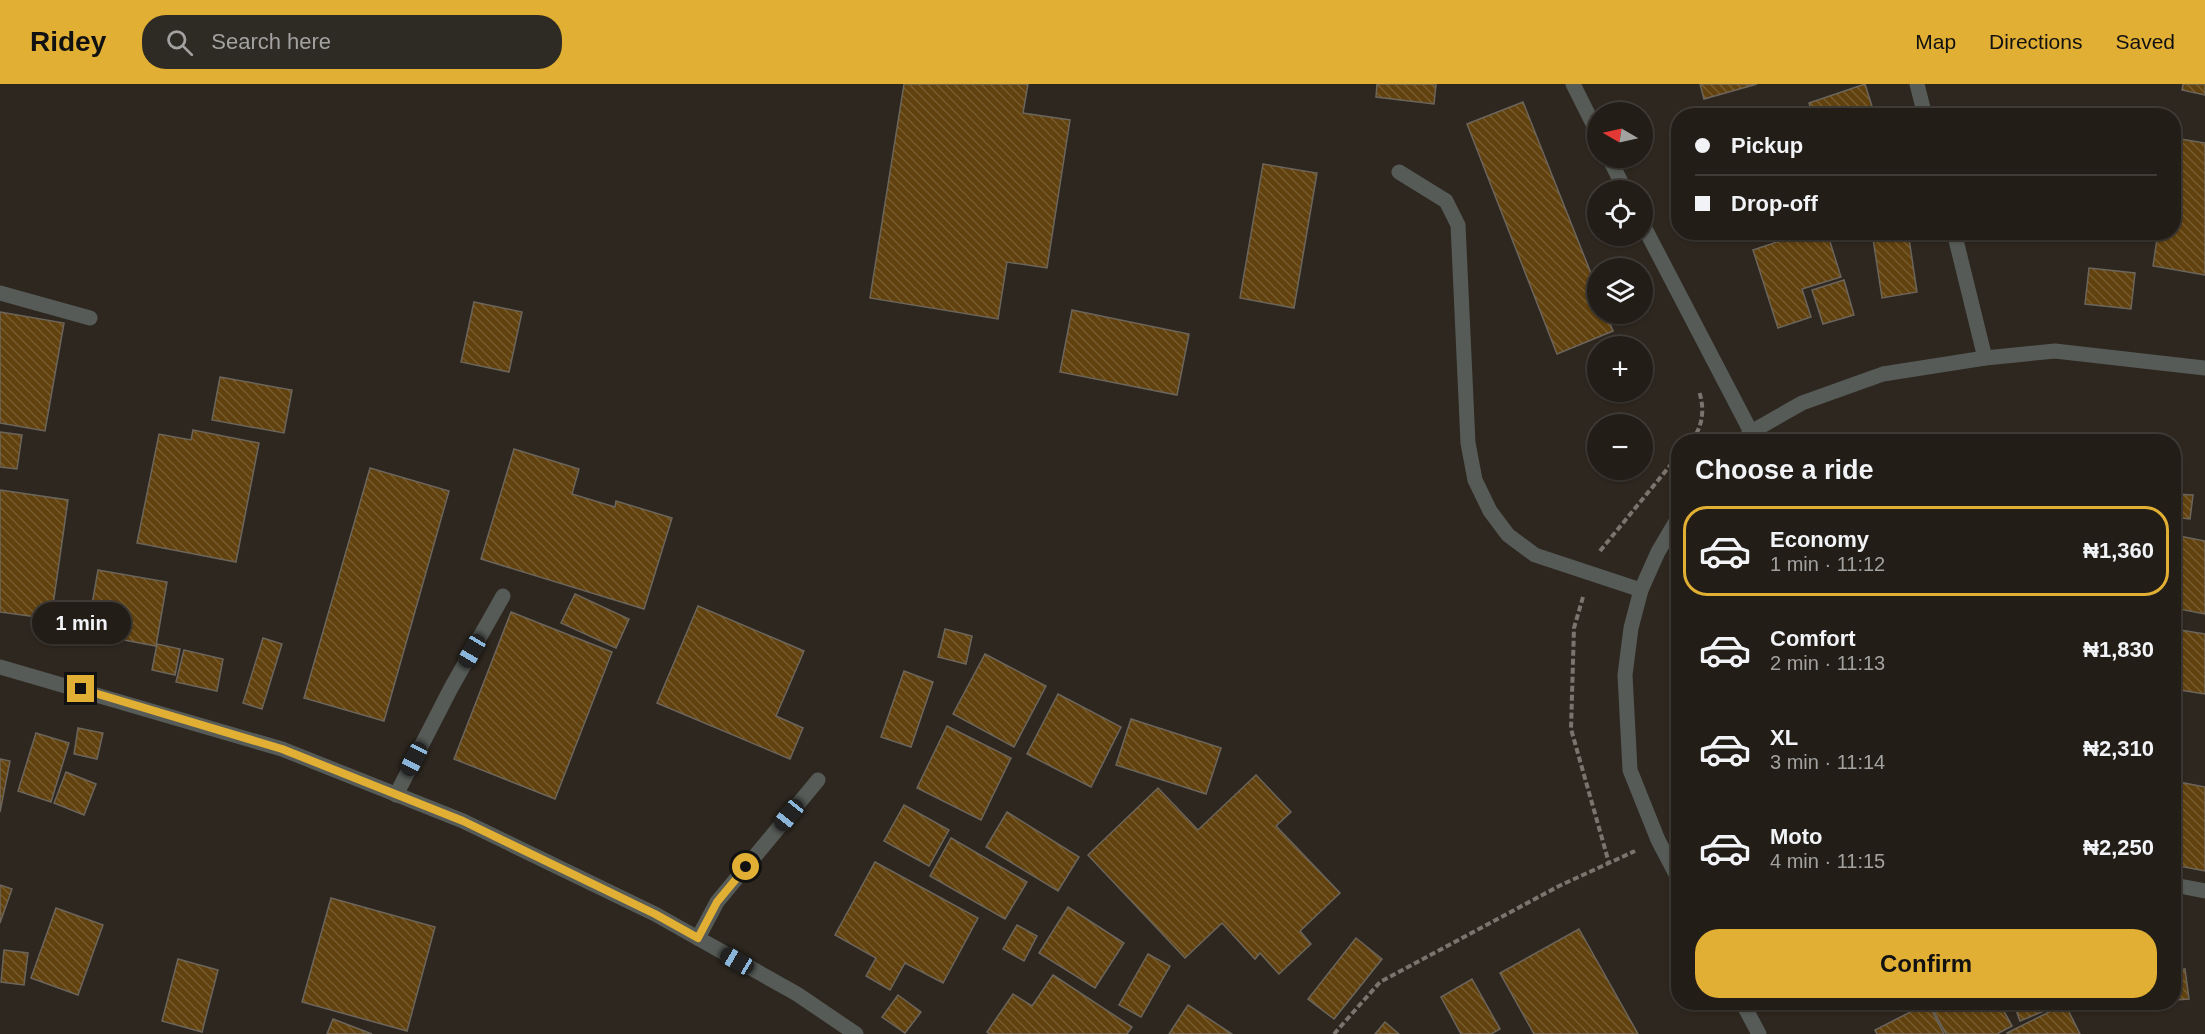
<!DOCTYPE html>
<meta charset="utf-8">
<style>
:root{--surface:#221d17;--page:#2e2a24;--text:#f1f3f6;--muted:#a2a2a1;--line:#3f3b36;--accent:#e1af34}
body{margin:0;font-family:Arial,sans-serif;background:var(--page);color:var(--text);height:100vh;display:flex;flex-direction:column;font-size:22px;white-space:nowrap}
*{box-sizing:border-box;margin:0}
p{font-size:20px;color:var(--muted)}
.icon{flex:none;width:33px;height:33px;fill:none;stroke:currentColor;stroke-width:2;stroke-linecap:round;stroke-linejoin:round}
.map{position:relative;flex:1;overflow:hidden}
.panel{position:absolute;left:1671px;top:350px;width:510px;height:576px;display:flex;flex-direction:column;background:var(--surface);border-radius:24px;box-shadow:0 2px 4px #0004,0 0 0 2px var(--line)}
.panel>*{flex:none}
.banner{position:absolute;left:1671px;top:24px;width:510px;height:132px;border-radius:24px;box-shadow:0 2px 4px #0004,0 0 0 2px var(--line);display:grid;align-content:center;height:132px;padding:0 24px;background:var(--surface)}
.needle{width:39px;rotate:279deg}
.tools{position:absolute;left:1587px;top:18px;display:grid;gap:12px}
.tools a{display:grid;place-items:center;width:66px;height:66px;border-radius:50%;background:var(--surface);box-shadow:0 2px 4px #0004,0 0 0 2px var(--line);font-size:30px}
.end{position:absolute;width:27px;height:27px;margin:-14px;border:8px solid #e1af34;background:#111;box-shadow:0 0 0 3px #111}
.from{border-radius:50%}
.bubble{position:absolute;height:42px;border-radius:21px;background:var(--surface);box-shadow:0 2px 4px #0004,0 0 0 2px var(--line);font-size:20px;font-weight:700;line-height:42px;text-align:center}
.car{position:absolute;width:18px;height:36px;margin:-18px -9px;border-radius:8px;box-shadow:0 0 4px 2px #0007;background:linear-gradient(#222 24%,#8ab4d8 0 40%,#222 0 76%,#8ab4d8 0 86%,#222 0)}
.banner b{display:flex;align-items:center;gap:21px;height:57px;font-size:22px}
.banner b+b{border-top:2px solid var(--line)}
.banner i{width:15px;height:15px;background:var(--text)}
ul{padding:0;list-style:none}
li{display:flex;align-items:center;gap:18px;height:90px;margin:0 12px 9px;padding:0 12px;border:3px solid transparent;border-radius:24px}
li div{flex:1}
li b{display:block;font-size:22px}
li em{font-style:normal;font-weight:700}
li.selected{border-color:var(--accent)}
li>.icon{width:54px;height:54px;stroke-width:1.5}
h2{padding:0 24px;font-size:27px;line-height:72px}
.cta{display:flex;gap:12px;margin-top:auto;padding:12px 24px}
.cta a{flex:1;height:69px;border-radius:24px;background:var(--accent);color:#111;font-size:24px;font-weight:700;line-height:69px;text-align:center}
header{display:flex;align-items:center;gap:36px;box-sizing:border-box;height:84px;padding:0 30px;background:var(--accent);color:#111}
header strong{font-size:28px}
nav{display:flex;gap:33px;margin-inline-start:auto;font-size:21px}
.search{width:420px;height:54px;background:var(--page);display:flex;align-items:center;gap:15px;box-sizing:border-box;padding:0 21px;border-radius:24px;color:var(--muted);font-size:22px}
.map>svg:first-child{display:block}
.building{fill:url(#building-back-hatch);stroke:#6c655c;stroke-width:1.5}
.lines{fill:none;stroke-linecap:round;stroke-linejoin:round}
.path{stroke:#79746d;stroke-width:4;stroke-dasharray:6 3;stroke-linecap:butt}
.service{stroke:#565b57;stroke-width:15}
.minor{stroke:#565b57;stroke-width:15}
.route{stroke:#e1af34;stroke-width:8}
</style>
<header>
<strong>Ridey</strong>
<div class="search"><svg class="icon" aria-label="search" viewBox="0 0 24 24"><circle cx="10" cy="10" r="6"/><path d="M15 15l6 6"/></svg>Search here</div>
<nav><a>Map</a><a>Directions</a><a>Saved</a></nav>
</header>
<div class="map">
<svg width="2205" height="950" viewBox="0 0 2205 950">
<defs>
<pattern id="building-back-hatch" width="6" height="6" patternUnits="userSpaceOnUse" patternTransform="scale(1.5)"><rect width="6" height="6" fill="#61410d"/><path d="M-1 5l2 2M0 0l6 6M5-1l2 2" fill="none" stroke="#775c2f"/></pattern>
</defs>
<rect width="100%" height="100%" fill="#2d271f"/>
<g class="building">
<polygon points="904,0 1028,0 1023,29 1070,36 1047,184 1007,178 998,235 870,214"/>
<polygon points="1377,0 1436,0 1434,20 1376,13"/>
<polygon points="1700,0 1757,0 1704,15"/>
<polygon points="1865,0 1875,32 1813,32 1809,19"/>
<polygon points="2183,0 2205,0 2205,11 2182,6"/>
<polygon points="1523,18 1598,207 1598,230 1606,230 1613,247 1557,270 1467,40"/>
<polygon points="2174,54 2205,59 2205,191 2153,182 2158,148 2174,148"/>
<polygon points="1263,80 1317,89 1294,224 1240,214"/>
<polygon points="1807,148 1827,148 1841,193 1802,205 1811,233 1778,244 1753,166"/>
<polygon points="1872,148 1908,148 1917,208 1882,214"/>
<polygon points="2089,184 2135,189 2131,225 2085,220"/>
<polygon points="1844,196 1854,231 1823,240 1812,206"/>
<polygon points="474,218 522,228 509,288 461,278"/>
<polygon points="1072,226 1189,250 1177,311 1060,288"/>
<polygon points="0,228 64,239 45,347 0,339"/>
<polygon points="220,293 292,306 284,349 212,336"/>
<polygon points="193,346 259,359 236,478 137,459 159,350 191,356"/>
<polygon points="0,348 22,351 17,385 0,383"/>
<polygon points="514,365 579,385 572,410 615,423 616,417 672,434 644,525 481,475"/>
<polygon points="370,384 449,407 384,637 304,614"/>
<polygon points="0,406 68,416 51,535 0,528"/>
<polygon points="2174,410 2193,411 2190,435 2174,433"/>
<polygon points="2174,451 2205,457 2205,530 2174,524"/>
<polygon points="98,486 167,498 156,562 87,549"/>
<polygon points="575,510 629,535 616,564 561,539"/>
<polygon points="698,522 804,567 776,632 803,644 790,675 657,619"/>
<polygon points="511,528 612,568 555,715 454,675"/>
<polygon points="945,545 972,552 966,580 938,573"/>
<polygon points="2174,545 2205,550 2205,610 2174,605"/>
<polygon points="263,554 282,560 262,625 243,619"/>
<polygon points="157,560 180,565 175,591 152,586"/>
<polygon points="184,566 223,575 217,607 176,598"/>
<polygon points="985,570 1046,602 1014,663 953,630"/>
<polygon points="904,587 933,598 911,663 881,653"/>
<polygon points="1058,610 1121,643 1091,703 1027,670"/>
<polygon points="1131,635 1221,664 1206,710 1116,681"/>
<polygon points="947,642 1011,674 981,736 917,704"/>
<polygon points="78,644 103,649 97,675 74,670"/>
<polygon points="36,649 69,659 51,718 18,707"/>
<polygon points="0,675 10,677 0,728"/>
<polygon points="66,688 96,700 84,731 54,719"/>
<polygon points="1256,691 1291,728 1276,742 1340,809 1300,847 1311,860 1279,890 1260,869 1255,875 1222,839 1185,874 1088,771 1158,704 1198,746"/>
<polygon points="2174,697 2205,703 2205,787 2174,781"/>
<polygon points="904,721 949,746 929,782 884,757"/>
<polygon points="1007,728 1079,773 1058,807 986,763"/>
<polygon points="951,754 1027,798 1005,835 930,792"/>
<polygon points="875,778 978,834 943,899 905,879 890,906 866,892 876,874 835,851"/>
<polygon points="0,801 12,805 0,839"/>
<polygon points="331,814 435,843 407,947 302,918"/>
<polygon points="1068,823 1124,859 1095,904 1039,869"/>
<polygon points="56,824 103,841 78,911 31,894"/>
<polygon points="1017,841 1037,852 1024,877 1003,865"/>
<polygon points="1579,845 1638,950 1534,950 1500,889"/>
<polygon points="1356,854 1382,875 1334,935 1308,915"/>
<polygon points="4,866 28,869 24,901 1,898"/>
<polygon points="1148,870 1170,882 1141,933 1119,921"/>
<polygon points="178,875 218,886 202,948 162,937"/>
<polygon points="2185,885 2189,915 2175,916 2174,887"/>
<polygon points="1053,891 1132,943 1127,950 990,950 987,948 1013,910 1032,922"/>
<polygon points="1472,895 1500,945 1491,950 1461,950 1441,913"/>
<polygon points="898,911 921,928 905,949 882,933"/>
<polygon points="1929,918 1999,918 2012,942 1997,950 1946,950"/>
<polygon points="2013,918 2054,918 2056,922 2020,937"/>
<polygon points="1928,919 1944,950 1877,950 1875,946"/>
<polygon points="2065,920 2080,950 2008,950 2007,949"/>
<polygon points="1188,921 1232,950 1169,950"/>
<polygon points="333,935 372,950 327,950"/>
<polygon points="1385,938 1399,950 1375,950"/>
</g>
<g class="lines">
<g class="path">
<path d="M1691,357C1703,343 1705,325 1699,307"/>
<polyline points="1600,467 1678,372"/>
<polyline points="1583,513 1574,544 1571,645 1609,779"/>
<polyline points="1334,950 1380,898 1559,802 1635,767"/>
</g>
<g class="service">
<polyline points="1399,88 1446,117 1458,141 1468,359 1475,396 1490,427 1508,451 1535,471 1641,506"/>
<polyline points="0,209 90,234"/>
<polyline points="396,711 451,604 503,512"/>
<polyline points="2174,801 2205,807"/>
<polyline points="698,854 717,818 818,696"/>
</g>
<g class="minor">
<polyline points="1573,0 1598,50"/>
<polyline points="1917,0 1925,32"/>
<polyline points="1609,74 1625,106"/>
<polyline points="1642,139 1751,348"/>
<polyline points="1954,148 1985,274"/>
<polyline points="1743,357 1751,348 1802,319 1883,290 1985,274 2055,267 2205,284"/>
<polyline points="1678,434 1658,468 1641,506 1631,544 1625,591 1630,686 1658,756 1678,794"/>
<polyline points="0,583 282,665 463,737 655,830 797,910 856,950"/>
<polyline points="1742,918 1759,950"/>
</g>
</g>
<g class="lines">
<polyline class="route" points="81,605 282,665 463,737 655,830 698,854 717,818 746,783"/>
</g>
</svg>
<div class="tools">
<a><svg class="needle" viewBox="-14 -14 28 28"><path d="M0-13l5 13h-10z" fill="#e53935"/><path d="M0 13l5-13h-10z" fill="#a2a2a1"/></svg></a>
<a><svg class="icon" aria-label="locate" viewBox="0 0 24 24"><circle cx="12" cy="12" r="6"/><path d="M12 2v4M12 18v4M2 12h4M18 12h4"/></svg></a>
<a><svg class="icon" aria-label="layers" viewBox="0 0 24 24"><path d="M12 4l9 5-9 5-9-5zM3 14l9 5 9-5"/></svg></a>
<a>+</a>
<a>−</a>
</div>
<i class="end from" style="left:746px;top:783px"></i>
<i class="end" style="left:81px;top:605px"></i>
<div class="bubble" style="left:32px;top:518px;width:99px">1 min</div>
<i class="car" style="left:472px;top:567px;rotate:210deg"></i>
<i class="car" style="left:414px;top:675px;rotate:207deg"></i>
<i class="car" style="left:789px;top:731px;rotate:219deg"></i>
<i class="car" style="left:737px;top:877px;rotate:300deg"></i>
<div class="banner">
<b><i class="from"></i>Pickup</b>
<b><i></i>Drop-off</b>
</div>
<section class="panel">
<h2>Choose a ride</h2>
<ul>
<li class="selected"><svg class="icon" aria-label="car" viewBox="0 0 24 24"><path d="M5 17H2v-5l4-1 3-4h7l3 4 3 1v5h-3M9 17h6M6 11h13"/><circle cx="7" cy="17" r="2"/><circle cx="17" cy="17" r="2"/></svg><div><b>Economy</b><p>1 min · 11:12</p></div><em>₦1,360</em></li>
<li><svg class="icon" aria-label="car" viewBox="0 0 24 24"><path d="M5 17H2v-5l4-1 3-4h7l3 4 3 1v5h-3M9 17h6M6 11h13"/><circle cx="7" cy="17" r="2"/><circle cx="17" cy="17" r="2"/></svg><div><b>Comfort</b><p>2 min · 11:13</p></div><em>₦1,830</em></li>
<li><svg class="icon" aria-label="car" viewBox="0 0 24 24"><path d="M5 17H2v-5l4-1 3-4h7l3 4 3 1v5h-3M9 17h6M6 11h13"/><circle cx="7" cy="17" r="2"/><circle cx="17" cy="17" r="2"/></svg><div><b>XL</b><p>3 min · 11:14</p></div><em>₦2,310</em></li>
<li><svg class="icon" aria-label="car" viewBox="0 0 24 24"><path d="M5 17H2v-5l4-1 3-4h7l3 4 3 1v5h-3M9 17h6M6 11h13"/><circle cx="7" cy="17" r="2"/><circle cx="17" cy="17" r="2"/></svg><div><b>Moto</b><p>4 min · 11:15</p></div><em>₦2,250</em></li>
</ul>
<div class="cta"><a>Confirm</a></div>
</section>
</div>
